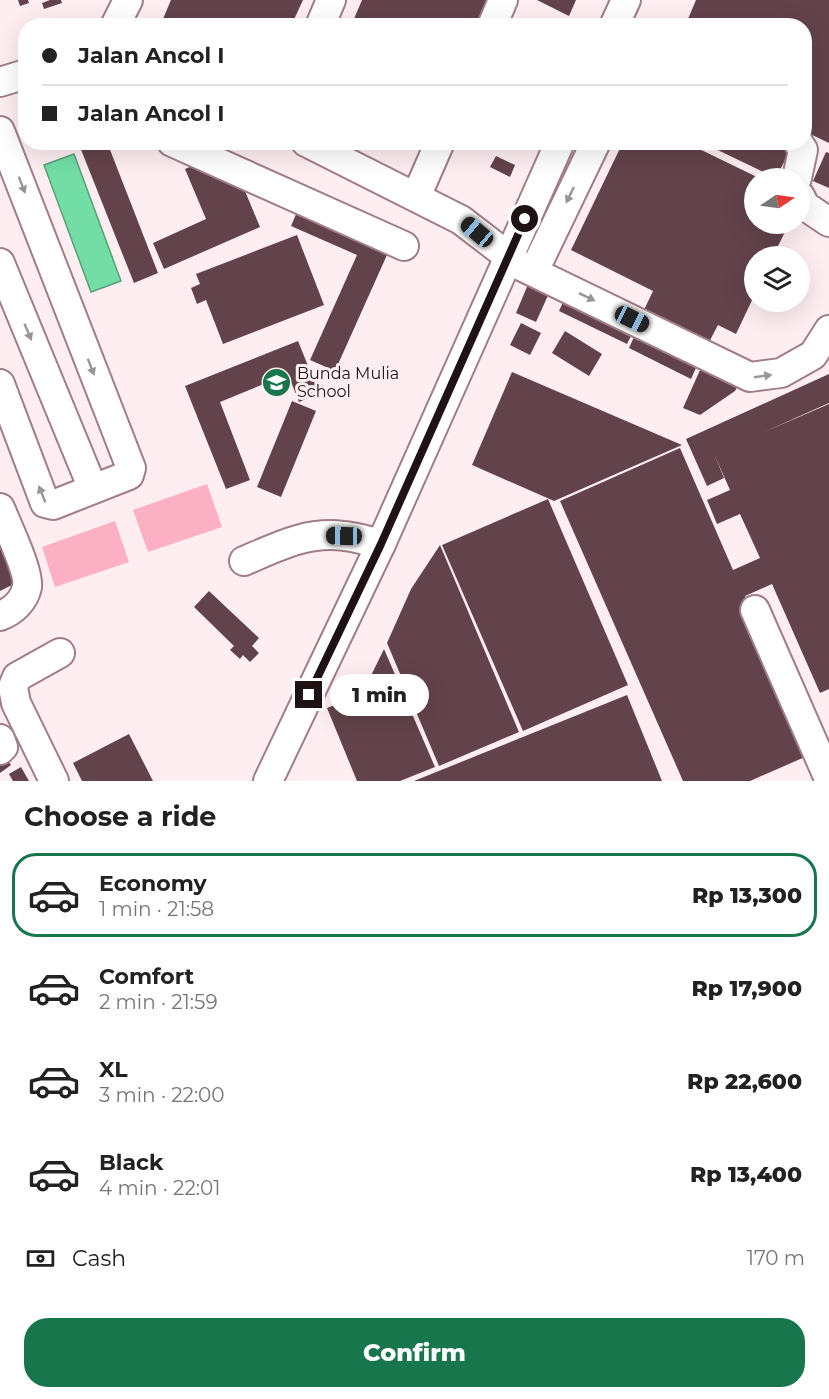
<!DOCTYPE html>
<meta charset="utf-8">
<style>
:root{--surface:#fff;--page:#f6f6f6;--text:#222;--muted:#767676;--line:#e0e0e0;--accent:#17764c}
body{margin:0;font-family:Montserrat,sans-serif;background:var(--page);color:var(--text);height:100vh;display:flex;flex-direction:column;font-size:22px;white-space:nowrap}
*{box-sizing:border-box;margin:0}
p{font-size:20px;color:var(--muted)}
.icon{flex:none;width:33px;height:33px;fill:none;stroke:currentColor;stroke-width:2;stroke-linecap:round;stroke-linejoin:round}
.map{position:relative;height:781px;overflow:hidden}
.details{display:flex;flex-direction:column;background:var(--surface);flex:1}
.details>*{flex:none}
.top-card{position:absolute;left:18px;top:18px;width:794px;height:132px;border-radius:24px;box-shadow:0 6px 24px #0002;display:grid;align-content:center;height:132px;padding:0 24px;background:var(--surface)}
.needle{width:39px;rotate:77deg}
.buttons{position:absolute;left:744px;top:168px;display:grid;gap:12px}
.buttons a{display:grid;place-items:center;width:66px;height:66px;border-radius:50%;background:var(--surface);box-shadow:0 6px 24px #0002;font-size:30px}
.end{position:absolute;width:27px;height:27px;margin:-14px;border:8px solid #1f1215;background:#fff;box-shadow:0 0 0 3px #fff}
.from{border-radius:50%}
.bubble{position:absolute;height:42px;border-radius:21px;background:var(--surface);box-shadow:0 6px 24px #0002;font-size:20px;font-weight:800;line-height:42px;text-align:center}
.car{position:absolute;width:18px;height:36px;margin:-18px -9px;border-radius:8px;box-shadow:0 0 4px 2px #0007;background:linear-gradient(#222 24%,#8ab4d8 0 40%,#222 0 76%,#8ab4d8 0 86%,#222 0)}
.top-card b{display:flex;align-items:center;gap:21px;height:57px;font-size:22px}
.top-card b+b{border-top:2px solid var(--line)}
.top-card i{width:15px;height:15px;background:var(--text)}
ul{padding:0;list-style:none}
li{display:flex;align-items:center;gap:18px;height:84px;margin:0 12px 9px;padding:0 12px;border:3px solid transparent;border-radius:24px}
li div{flex:1}
li b{display:block;font-size:22px}
li em{font-style:normal;font-weight:800}
li.selected{border-color:var(--accent)}
li>.icon{width:54px;height:54px;stroke-width:1.5}
h2{padding:0 24px;font-size:27px;line-height:72px}
.pay{display:flex;align-items:center;gap:15px;height:66px;padding:0 24px;font-size:22px}
.pay p{margin-inline-start:auto}
.cta{display:flex;gap:12px;margin-top:auto;padding:12px 24px}
.cta a{flex:1;height:69px;border-radius:24px;background:var(--accent);color:#fff;font-size:24px;font-weight:800;line-height:69px;text-align:center}
.map>svg:first-child{display:block}
.green{fill:#fcb0c3}
.water{fill:#72dda4;stroke:#59a079;stroke-width:1.5}
.building{fill:#63434b}
.lines{fill:none;stroke-linecap:round;stroke-linejoin:round}
.minor-casing{stroke:#a17e86;stroke-width:32}
.minor{stroke:#fff;stroke-width:28}
.oneway{fill:#9a9496}
.route{stroke:#1f1215;stroke-width:8}
.labels{text-anchor:middle;stroke-width:6;stroke-linejoin:round;paint-order:stroke}
.poi-label{font-size:16px;fill:#1f1215;stroke:#feeef1;text-anchor:start}
</style>
<div class="map">
<svg width="829" height="781" viewBox="0 0 829 781">
<rect width="100%" height="100%" fill="#feeef1"/>
<g class="green">
<polygon points="207,484 222,527 148,552 133,510"/>
<polygon points="115,521 129,562 55,587 42,547"/>
</g>
<polygon class="water" points="74,154 121,281 91,292 44,165"/>
<g class="building">
<polygon points="18,0 28,0 29,3 20,6"/>
<polygon points="50,0 61,0 62,3 44,9 42,3"/>
<polygon points="171,0 303,0 291,26 160,26"/>
<polygon points="362,0 491,0 480,26 351,26"/>
<polygon points="537,0 576,0 569,16"/>
<polygon points="696,0 829,0 829,143 804,131 804,26 685,26"/>
<polygon points="78,142 107,142 158,273 134,283"/>
<polygon points="405,142 429,142 425,151"/>
<polygon points="623,142 685,142 759,178 754,178 754,224 789,224 773,256 754,256 754,296 736,334 718,325 708,344 643,312 653,291 571,250"/>
<polygon points="701,142 779,142 791,148 776,178"/>
<polygon points="826,152 829,153 829,188 813,181"/>
<polygon points="496,156 515,165 510,177 490,167"/>
<polygon points="207,160 240,179 260,227 164,269 153,243 206,219 185,169"/>
<polygon points="300,205 391,246 335,371 310,360 357,255 291,226"/>
<polygon points="297,235 324,305 223,344 206,300 197,304 191,288 200,284 196,274"/>
<polygon points="529,282 550,291 536,322 516,313"/>
<polygon points="569,289 638,322 627,344 559,311"/>
<polygon points="521,323 541,333 530,355 510,345"/>
<polygon points="638,328 700,359 691,379 629,348"/>
<polygon points="565,331 602,354 589,376 552,353"/>
<polygon points="298,341 319,393 299,402 288,374 220,402 250,480 226,489 185,386"/>
<polygon points="705,359 741,380 735,391 700,415 683,408"/>
<polygon points="512,372 682,445 554,501 472,465"/>
<polygon points="829,374 829,403 764,432 829,404 829,689 820,693 772,584 745,596 814,753 750,781 683,781 560,501 680,448 733,570 760,558 740,514 717,524 707,500 730,490 714,454 724,478 707,486 686,439"/>
<polygon points="292,401 316,411 281,497 257,487"/>
<polygon points="548,499 628,685 523,731 442,545"/>
<polygon points="0,544 16,583 0,591"/>
<polygon points="440,545 519,732 439,766 387,643 411,589"/>
<polygon points="209,591 259,638 252,646 259,653 250,662 243,655 240,659 230,650 234,646 194,607"/>
<polygon points="384,649 435,767 400,781 357,781 327,708 362,694"/>
<polygon points="627,695 662,781 414,781"/>
<polygon points="129,734 153,781 82,781 73,763"/>
<polygon points="0,749 11,765 0,773"/>
<polygon points="21,767 29,781 13,781 9,774"/>
</g>
<g class="lines">
<defs>
<g id="minor">
<polyline points="115,26 128,0"/>
<polyline points="320,26 331,0"/>
<polyline points="492,26 503,0"/>
<polyline points="614,26 626,0"/>
<polyline points="0,82 26,74"/>
<polyline points="0,131 131,468 129,475 53,505 45,503 0,384"/>
<polyline points="172,142 404,246"/>
<polyline points="306,142 461,220 521,266 750,377 781,373 813,355 829,330"/>
<polyline points="797,178 803,150 798,142"/>
<polyline points="800,196 805,206 829,222"/>
<polyline points="416,197 440,142"/>
<polyline points="0,263 93,489"/>
<polyline points="534,271 596,142"/>
<path d="M0,508C6,523 30,573 27,587C24,601 13,611 0,616"/>
<path d="M244,561C277,547 307,531 344,536C356,537 369,541 381,544"/>
<polyline points="755,610 829,779"/>
<polyline points="0,739 3,747 0,750"/>
<polyline points="54,781 16,703 13,687 17,677 60,653"/>
<polyline points="268,781 381,544 560,142"/>
</g>
</defs>
<use href="#minor" class="minor-casing"/>
<use href="#minor" class="minor"/>
</g>
<defs><path id="oneway-solid" d="M-6-.8H1V-3.2L6.5 0L1 3.2V.8H-6Z" transform="scale(1.5)"/></defs>
<g class="oneway">
<use href="#oneway-solid" transform="translate(22 185) rotate(69)"/>
<use href="#oneway-solid" transform="translate(570 195) rotate(116)"/>
<use href="#oneway-solid" transform="translate(587 297) rotate(26)"/>
<use href="#oneway-solid" transform="translate(28 332) rotate(67)"/>
<use href="#oneway-solid" transform="translate(91 367) rotate(69)"/>
<use href="#oneway-solid" transform="translate(763 376) rotate(-8)"/>
<use href="#oneway-solid" transform="translate(42 494) rotate(-112)"/>
</g>
<g class="lines">
<polyline class="route" points="309,695 381,544 525,219"/>
</g>
<defs>
<symbol id="school-disc" viewBox="-11 -11 22 22"><circle r="9.5" fill="#17764c" stroke="#feeef1"/><path d="M0-5L7-2L0 1L-7-2ZM-4 1L0 2.5L4 1V4Q0 6-4 4Z" fill="#fff"/></symbol>
</defs>
<g fill-rule="evenodd">
<use href="#school-disc" x="260" y="366" width="33" height="33"/>
</g>
<g class="labels">
<g class="poi-label">
<text x="297" y="379">Bunda Mulia<tspan x="297" dy="18">School</tspan></text>
</g>
</g>
</svg>
<div class="buttons">
<a><svg class="needle" viewBox="-14 -14 28 28"><path d="M0-13l5 13h-10z" fill="#e53935"/><path d="M0 13l5-13h-10z" fill="#767676"/></svg></a>
<a><svg class="icon" aria-label="layers" viewBox="0 0 24 24"><path d="M12 4l9 5-9 5-9-5zM3 14l9 5 9-5"/></svg></a>
</div>
<i class="end from" style="left:525px;top:219px"></i>
<i class="end" style="left:309px;top:695px"></i>
<div class="bubble" style="left:330px;top:674px;width:99px">1 min</div>
<i class="car" style="left:477px;top:232px;rotate:310deg"></i>
<i class="car" style="left:632px;top:319px;rotate:116deg"></i>
<i class="car" style="left:344px;top:536px;rotate:271deg"></i>
<div class="top-card">
<b><i class="from"></i>Jalan Ancol I</b>
<b><i></i>Jalan Ancol I</b>
</div>
</div>
<section class="details">
<h2>Choose a ride</h2>
<ul>
<li class="selected"><svg class="icon" aria-label="car" viewBox="0 0 24 24"><path d="M5 17H2v-5l4-1 3-4h7l3 4 3 1v5h-3M9 17h6M6 11h13"/><circle cx="7" cy="17" r="2"/><circle cx="17" cy="17" r="2"/></svg><div><b>Economy</b><p>1 min · 21:58</p></div><em>Rp 13,300</em></li>
<li><svg class="icon" aria-label="car" viewBox="0 0 24 24"><path d="M5 17H2v-5l4-1 3-4h7l3 4 3 1v5h-3M9 17h6M6 11h13"/><circle cx="7" cy="17" r="2"/><circle cx="17" cy="17" r="2"/></svg><div><b>Comfort</b><p>2 min · 21:59</p></div><em>Rp 17,900</em></li>
<li><svg class="icon" aria-label="car" viewBox="0 0 24 24"><path d="M5 17H2v-5l4-1 3-4h7l3 4 3 1v5h-3M9 17h6M6 11h13"/><circle cx="7" cy="17" r="2"/><circle cx="17" cy="17" r="2"/></svg><div><b>XL</b><p>3 min · 22:00</p></div><em>Rp 22,600</em></li>
<li><svg class="icon" aria-label="car" viewBox="0 0 24 24"><path d="M5 17H2v-5l4-1 3-4h7l3 4 3 1v5h-3M9 17h6M6 11h13"/><circle cx="7" cy="17" r="2"/><circle cx="17" cy="17" r="2"/></svg><div><b>Black</b><p>4 min · 22:01</p></div><em>Rp 13,400</em></li>
</ul>
<div class="pay"><svg class="icon" aria-label="cash" viewBox="0 0 24 24"><path d="M3 7h18v10H3z"/><circle cx="12" cy="12" r="2"/></svg>Cash<p>170 m</p></div>
<div class="cta"><a>Confirm</a></div>
</section>
